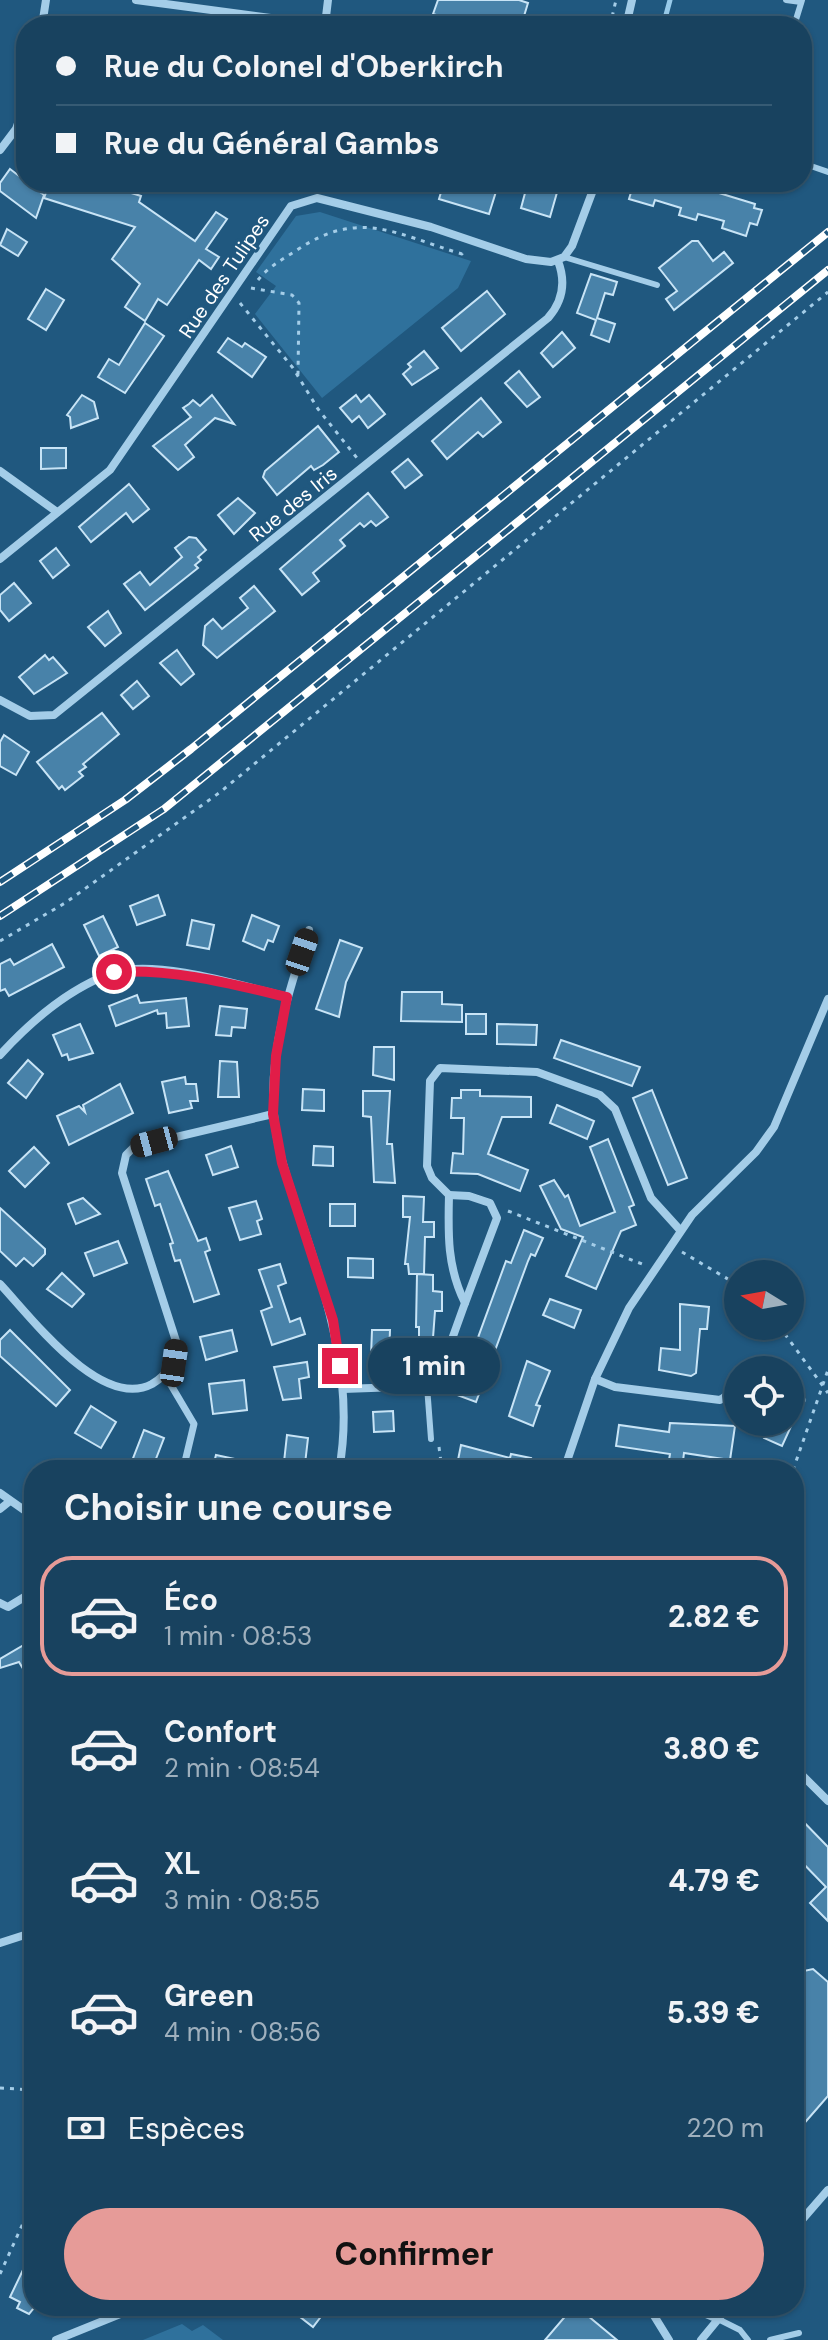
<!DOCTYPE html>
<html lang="fr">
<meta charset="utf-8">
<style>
:root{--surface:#18425f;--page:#254d68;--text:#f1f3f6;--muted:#9fb0bd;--line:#365b74;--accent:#e69b98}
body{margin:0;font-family:"DM Sans",sans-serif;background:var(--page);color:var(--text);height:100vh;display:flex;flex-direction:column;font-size:30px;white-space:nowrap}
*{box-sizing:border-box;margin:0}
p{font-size:26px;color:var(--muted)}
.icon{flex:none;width:44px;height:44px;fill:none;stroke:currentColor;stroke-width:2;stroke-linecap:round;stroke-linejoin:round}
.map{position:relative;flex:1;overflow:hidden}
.side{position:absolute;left:24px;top:1460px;width:780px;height:856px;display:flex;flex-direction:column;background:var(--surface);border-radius:32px;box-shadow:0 2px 6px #0004,0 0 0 2px var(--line)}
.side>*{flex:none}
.guide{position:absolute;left:16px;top:16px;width:796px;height:176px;border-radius:32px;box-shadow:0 2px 6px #0004,0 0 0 2px var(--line);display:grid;align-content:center;height:176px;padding:0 40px;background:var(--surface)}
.needle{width:52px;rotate:281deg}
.fabs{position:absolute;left:724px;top:1260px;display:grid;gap:16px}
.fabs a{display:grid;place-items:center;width:80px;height:80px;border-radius:50%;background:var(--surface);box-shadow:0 2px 6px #0004,0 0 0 2px var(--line);font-size:40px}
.end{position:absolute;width:36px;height:36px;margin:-18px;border:10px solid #e11d48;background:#fff;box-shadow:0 0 0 4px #fff}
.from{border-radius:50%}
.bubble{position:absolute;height:56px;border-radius:28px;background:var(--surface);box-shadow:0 2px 6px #0004,0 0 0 2px var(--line);font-size:26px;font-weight:800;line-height:56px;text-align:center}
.car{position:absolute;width:24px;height:48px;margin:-24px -12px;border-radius:10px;box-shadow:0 0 6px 2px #0007;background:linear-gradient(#222 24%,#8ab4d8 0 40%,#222 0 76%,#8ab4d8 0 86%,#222 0)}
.guide b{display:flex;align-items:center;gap:28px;height:76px;font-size:30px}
.guide b+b{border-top:2px solid var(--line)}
.guide i{width:20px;height:20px;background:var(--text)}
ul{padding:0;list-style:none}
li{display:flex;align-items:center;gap:24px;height:120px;margin:0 16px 12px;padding:0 24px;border:4px solid transparent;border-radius:32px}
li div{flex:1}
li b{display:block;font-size:30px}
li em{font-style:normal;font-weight:800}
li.active{border-color:var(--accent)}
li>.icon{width:72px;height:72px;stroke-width:1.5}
h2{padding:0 40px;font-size:36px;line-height:96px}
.pay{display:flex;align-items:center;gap:20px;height:88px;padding:0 40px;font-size:30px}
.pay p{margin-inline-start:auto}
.cta{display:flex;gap:16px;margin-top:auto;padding:16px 40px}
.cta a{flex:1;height:92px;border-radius:48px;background:var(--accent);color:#111;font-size:32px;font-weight:800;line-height:92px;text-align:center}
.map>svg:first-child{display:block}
.green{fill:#2f719c}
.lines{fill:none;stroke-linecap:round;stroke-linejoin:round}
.stream{stroke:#98cae9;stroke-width:5}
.building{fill:#4882a9;stroke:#c8e4f6;stroke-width:2}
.path{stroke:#a4cde8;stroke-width:3;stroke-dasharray:4 6;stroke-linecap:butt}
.service{stroke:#a4cde8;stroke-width:6}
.pedestrian{stroke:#a4cde8;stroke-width:7}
.minor{stroke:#a4cde8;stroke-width:8}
.rail-casing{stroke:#fff;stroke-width:8}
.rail{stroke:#20587f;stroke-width:5;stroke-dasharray:15;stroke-linecap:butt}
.route{stroke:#e11d48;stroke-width:10}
.labels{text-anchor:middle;stroke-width:6;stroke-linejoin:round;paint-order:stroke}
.street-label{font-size:20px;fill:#fff;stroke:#20587f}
</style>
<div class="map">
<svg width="828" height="2340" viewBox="0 0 828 2340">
<rect width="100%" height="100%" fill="#20587f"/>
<g class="green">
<polygon points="320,212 471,261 458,288 322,398 255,314 276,286 256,272 296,216"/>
<polygon points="182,2324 192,2331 203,2325 223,2340 143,2340"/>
</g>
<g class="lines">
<polyline class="stream" points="663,26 670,0"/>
</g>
<g class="building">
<polygon points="438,0 519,0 528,3 521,26 450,26 452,20 433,14"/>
<polygon points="10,169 44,195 36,218 0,191 0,183"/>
<polygon points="50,182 116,182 127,186 125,191 141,196 139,202 195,241 216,212 227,219 206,249 219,257 211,269 199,260 167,305 158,299 145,321 125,307 140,284 112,259 135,227 44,198"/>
<polygon points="444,182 499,182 489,214 439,199"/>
<polygon points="528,182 560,182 550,217 521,208"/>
<polygon points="634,182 683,182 755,204 754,208 762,210 757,225 750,223 746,236 722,228 724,221 698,214 696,220 679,215 681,208 655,200 653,206 629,199"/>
<polygon points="7,229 27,242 18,256 0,245"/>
<polygon points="692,241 698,241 713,261 724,252 733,263 674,310 666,299 677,291 659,268"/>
<polygon points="591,274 617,282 613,295 605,293 597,318 615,324 609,342 591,335 596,320 577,313"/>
<polygon points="46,289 64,300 46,330 28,319"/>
<polygon points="487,291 505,314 461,351 442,328"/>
<polygon points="145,323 164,336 125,393 98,377 109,359 119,365"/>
<polygon points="562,332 575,348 553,367 541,353"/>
<polygon points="228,338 242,347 245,343 266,357 252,377 218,352"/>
<polygon points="424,351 438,368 412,385 403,374 411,367 408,364"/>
<polygon points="519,371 540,397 527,407 505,383"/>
<polygon points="82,395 94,402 98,418 71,428 70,417 67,415"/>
<polygon points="212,395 234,424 215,418 185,445 194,457 178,470 153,446 191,417 183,408 189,404 193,400 200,406"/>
<polygon points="356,395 361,402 369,395 385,414 368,428 359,416 352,422 340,408"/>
<polygon points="481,398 501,422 483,437 478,432 447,459 432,441"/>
<polygon points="318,426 339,452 323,465 314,470 311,466 277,495 263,477 265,471"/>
<polygon points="41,448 66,448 66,468 41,469"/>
<polygon points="408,459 422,475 405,488 392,472"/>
<polygon points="129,484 149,509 133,522 126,513 91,542 79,527"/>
<polygon points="368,493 388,517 376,526 371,521 364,527 360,523 340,540 345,546 313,573 319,581 302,595 280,569"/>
<polygon points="238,498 255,513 234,534 218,515"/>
<polygon points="189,537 196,538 206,550 198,557 201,560 195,565 198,568 145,610 124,584 140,572 150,585 182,557 175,548"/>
<polygon points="56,548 69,565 53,578 40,561"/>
<polygon points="14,583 31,603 9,621 0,610 0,595"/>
<polygon points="254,586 275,611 217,658 203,645 205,626 213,619 222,629 248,608 240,598"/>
<polygon points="108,611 121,633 105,646 88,627"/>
<polygon points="177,650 194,674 181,685 160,663"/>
<polygon points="45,655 49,660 53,657 67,673 34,694 19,677"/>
<polygon points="137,681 149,696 133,709 121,695"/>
<polygon points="102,713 119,734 83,764 86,767 79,772 83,776 65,790 62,786 59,789 37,762"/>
<polygon points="4,735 29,752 16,775 0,766 0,742"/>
<polygon points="158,895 165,915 137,925 130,906"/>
<polygon points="252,915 279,926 273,942 268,940 264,950 243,941"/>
<polygon points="103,916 118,947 99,956 84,925"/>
<polygon points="192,920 214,925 209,949 187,945"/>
<polygon points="340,940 362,948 346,982 339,1017 316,1009"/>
<polygon points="52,944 64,967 9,996 5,989 0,991 0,964 10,959 14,965"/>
<polygon points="402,992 442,992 442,1004 462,1005 462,1022 401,1021"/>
<polygon points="137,995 140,1003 186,998 189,1026 167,1028 166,1013 158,1014 157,1010 116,1026 109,1006"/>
<polygon points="220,1006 247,1009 245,1028 232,1027 231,1036 216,1035"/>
<rect x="466" y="1014" width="20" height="20"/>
<polygon points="80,1024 93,1053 69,1060 67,1054 62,1056 53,1035"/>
<polygon points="497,1024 537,1025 536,1045 497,1044"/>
<polygon points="561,1040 640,1067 632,1086 554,1058"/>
<polygon points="374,1047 394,1047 394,1080 373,1075"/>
<polygon points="28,1060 43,1074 26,1098 8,1083"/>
<polygon points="220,1061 237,1062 239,1097 218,1097"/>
<polygon points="185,1077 186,1084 196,1084 198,1101 190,1101 192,1108 169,1113 162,1082"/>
<polygon points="120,1084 133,1113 69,1145 57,1116 79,1106 85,1112 83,1105"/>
<polygon points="303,1089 324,1090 324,1111 302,1110"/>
<polygon points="461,1090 480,1090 480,1096 531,1097 531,1117 502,1117 488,1154 528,1170 520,1191 478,1174 451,1173 453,1153 463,1154 464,1118 451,1118 452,1098 461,1098"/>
<polygon points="652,1090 687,1178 668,1185 633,1098"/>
<polygon points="363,1091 390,1091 387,1144 392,1144 395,1183 374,1182 371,1117 363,1116"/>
<polygon points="557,1105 594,1121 587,1139 550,1123"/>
<polygon points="608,1139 634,1205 629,1207 636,1225 621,1231 596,1289 566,1276 583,1237 561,1229 540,1186 554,1180 565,1197 568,1195 580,1226 615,1212 590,1147"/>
<polygon points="231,1146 238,1167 213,1175 206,1155"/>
<polygon points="314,1146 333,1147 333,1166 313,1165"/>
<polygon points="34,1147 49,1163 25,1187 9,1171"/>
<polygon points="168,1171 198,1241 206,1238 210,1250 205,1252 219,1294 194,1302 180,1260 175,1261 173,1255 170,1244 173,1243 160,1204 155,1206 146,1179"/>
<polygon points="403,1196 424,1197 423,1222 434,1222 434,1237 425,1237 424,1274 409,1274 408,1264 405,1264 410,1217 403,1217"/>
<polygon points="83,1198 100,1214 76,1224 68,1204"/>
<polygon points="256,1201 262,1219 257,1221 261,1234 240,1240 229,1208"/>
<rect x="330" y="1204" width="25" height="22"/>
<polygon points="0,1208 45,1249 45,1254 33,1266 24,1258 16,1266 0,1251"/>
<polygon points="524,1230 543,1238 535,1256 531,1254 528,1261 476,1402 457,1395 506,1261 511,1263"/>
<polygon points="118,1241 127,1263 94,1276 85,1253"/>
<polygon points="348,1258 373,1259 373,1278 348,1277"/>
<polygon points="280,1264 286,1283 278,1286 290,1322 300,1318 305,1334 272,1345 261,1311 272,1307 259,1270"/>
<polygon points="62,1273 84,1294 72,1307 47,1289"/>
<polygon points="417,1274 433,1275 433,1291 442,1292 442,1311 435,1311 433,1338 419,1338 419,1327 416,1327"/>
<polygon points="550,1299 581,1310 574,1328 543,1315"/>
<polygon points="680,1304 709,1307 707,1329 700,1329 696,1373 691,1376 659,1370 661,1348 680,1350"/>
<polygon points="10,1330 70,1390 56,1406 0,1356 0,1340"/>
<polygon points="232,1330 237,1351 206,1360 200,1337"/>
<polygon points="372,1330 390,1330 389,1357 371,1356"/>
<polygon points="527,1361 550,1371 536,1405 540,1406 533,1426 509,1416"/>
<polygon points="307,1362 309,1377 299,1379 301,1398 283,1400 274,1367"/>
<polygon points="244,1380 247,1410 213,1414 209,1384"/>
<polygon points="91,1406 116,1422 101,1448 75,1433"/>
<polygon points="393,1411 394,1431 374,1432 373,1412"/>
<polygon points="765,1422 793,1422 782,1446 764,1438 765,1434 760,1432"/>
<polygon points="670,1423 735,1426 730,1460 684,1453 683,1461 669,1460 670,1454 616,1446 619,1425 669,1432"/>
<polygon points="144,1430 164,1438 152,1469 132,1461"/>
<polygon points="287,1435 308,1438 305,1464 284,1462"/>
<polygon points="461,1445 510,1458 511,1454 531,1458 530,1462 539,1463 538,1470 456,1470"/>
<polygon points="216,1455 258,1464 258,1470 212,1470"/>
<polygon points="34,1639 34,1687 19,1662 0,1668 0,1659"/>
<polygon points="794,1812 828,1847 828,1921 810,1903 826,1887 794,1854"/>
<polygon points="813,1969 828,1982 828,2096 794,2135 794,1973"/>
<polygon points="34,2247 34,2308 29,2314 17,2308 20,2302 10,2297"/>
<polygon points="286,2306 329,2306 313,2327"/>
<polygon points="574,2306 576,2306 617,2340 545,2340"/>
</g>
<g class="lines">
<g class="path">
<polyline points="610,26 616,0"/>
<path d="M258,280C268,267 283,259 297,250C360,208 395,234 462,254L464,251"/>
<polyline points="251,288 292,295 299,303 298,375"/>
<polyline points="240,303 293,368 318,409 357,458"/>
<polyline points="0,941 65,903 219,793 828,292"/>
<polyline points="508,1211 642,1264"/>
<polyline points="682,1252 738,1285"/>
<polyline points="779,1326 828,1393"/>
<polyline points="439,1447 442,1470"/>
<polyline points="793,1470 828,1370"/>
<polyline points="0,2088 34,2090"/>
<polyline points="0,2274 34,2199"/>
</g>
<g class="service">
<polyline points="786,0 801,2"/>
<polyline points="794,26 802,0"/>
<polyline points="802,163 828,172"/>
<polyline points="564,257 657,285"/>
<polyline points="427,1386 431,1439"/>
<polyline points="790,1394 803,1400"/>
<polyline points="718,2319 740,2330 748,2340"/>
<polyline points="770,2340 799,2333"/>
</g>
<polyline class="pedestrian" points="165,1375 194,1424 183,1470"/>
<g class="minor">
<polyline points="136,0 331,26"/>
<polyline points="325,25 328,0"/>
<polyline points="42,26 46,0"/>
<polyline points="626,26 632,0"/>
<polyline points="0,150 16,129 26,100"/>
<polyline points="0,471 57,512"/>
<polyline points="0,559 110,470 291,206 317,198 431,227 526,259 551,262 564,257 572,246 596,182"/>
<path d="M0,700L30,716L54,715L548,318C563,301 566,282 558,261"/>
<path d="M309,930C289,989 269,1051 274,1114C276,1150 290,1186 301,1220C328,1301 355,1384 339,1470"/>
<path d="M0,1055C31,1021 68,989 112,973C154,958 243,986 287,997"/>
<polyline points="449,1195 469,1196 490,1203 497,1218 465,1303"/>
<path d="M0,1284C31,1317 101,1411 152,1384C169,1374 174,1362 177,1344L122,1173L126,1155L134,1147L273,1114"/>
<polyline points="595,1379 615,1387 720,1400 738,1388"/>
<path d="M343,1389L427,1386L438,1378L465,1303C447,1267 448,1234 449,1195L432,1178L427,1166L430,1081L440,1068L537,1072L600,1095L615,1109L651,1198L680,1230"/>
<polyline points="564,1470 595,1379 629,1308 692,1215 756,1152 774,1127 828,999"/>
<polyline points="0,1493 34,1517"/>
<polyline points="0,1509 10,1501"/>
<polyline points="0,1603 8,1607 31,1593"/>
<polyline points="794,1767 828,1801"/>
<polyline points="0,1943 34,1932"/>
<polyline points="794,2229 828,2190"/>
<polyline points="648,2306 669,2340"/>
<polyline points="687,2306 718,2319"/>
<polyline points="56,2340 140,2306"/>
<polyline points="701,2340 729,2306"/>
</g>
<defs>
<g id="rail">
<polyline points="0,882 125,800 191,749 828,232"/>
<polyline points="0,916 164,809 828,270"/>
</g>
</defs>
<use href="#rail" class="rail-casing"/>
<use href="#rail" class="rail"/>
</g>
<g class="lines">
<path class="route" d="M114,972C175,969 228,983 287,997L276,1056L273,1114L282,1163L333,1320L340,1366"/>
</g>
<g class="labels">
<g class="street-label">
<text transform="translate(224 276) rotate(-56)" y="7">Rue des Tulipes</text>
<text transform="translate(293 504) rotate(-39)" y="7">Rue des Iris</text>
</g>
</g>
</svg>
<div class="fabs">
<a><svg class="needle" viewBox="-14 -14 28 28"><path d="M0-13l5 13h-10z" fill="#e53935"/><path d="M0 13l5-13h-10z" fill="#9fb0bd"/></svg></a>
<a><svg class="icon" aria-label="locate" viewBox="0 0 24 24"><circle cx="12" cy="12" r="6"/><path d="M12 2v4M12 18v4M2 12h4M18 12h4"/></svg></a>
</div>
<i class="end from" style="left:114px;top:972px"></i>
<i class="end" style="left:340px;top:1366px"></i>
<div class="bubble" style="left:368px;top:1338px;width:132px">1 min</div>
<i class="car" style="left:302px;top:952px;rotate:19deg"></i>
<i class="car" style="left:154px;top:1142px;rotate:255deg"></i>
<i class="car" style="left:174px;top:1363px;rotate:8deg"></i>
<div class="guide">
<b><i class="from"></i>Rue du Colonel d'Oberkirch</b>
<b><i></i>Rue du Général Gambs</b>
</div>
<section class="side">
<h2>Choisir une course</h2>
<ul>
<li class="active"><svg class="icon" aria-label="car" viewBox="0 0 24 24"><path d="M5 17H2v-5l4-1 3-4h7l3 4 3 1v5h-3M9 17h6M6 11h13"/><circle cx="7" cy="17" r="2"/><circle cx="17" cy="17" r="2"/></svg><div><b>Éco</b><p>1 min · 08:53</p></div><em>2.82 €</em></li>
<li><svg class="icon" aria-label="car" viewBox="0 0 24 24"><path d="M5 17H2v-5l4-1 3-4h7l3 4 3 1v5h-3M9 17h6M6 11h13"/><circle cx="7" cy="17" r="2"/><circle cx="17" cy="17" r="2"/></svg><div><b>Confort</b><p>2 min · 08:54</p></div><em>3.80 €</em></li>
<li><svg class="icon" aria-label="car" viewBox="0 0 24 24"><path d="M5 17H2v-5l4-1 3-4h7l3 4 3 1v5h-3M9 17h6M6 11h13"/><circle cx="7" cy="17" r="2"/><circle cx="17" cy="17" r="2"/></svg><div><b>XL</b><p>3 min · 08:55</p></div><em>4.79 €</em></li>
<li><svg class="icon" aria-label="car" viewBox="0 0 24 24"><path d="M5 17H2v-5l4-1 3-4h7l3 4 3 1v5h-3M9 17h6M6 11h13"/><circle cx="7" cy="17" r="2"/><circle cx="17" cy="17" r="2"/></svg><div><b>Green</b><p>4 min · 08:56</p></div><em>5.39 €</em></li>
</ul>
<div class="pay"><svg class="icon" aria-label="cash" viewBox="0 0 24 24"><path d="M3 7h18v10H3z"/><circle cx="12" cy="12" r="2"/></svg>Espèces<p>220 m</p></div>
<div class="cta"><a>Confirmer</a></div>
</section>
</div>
